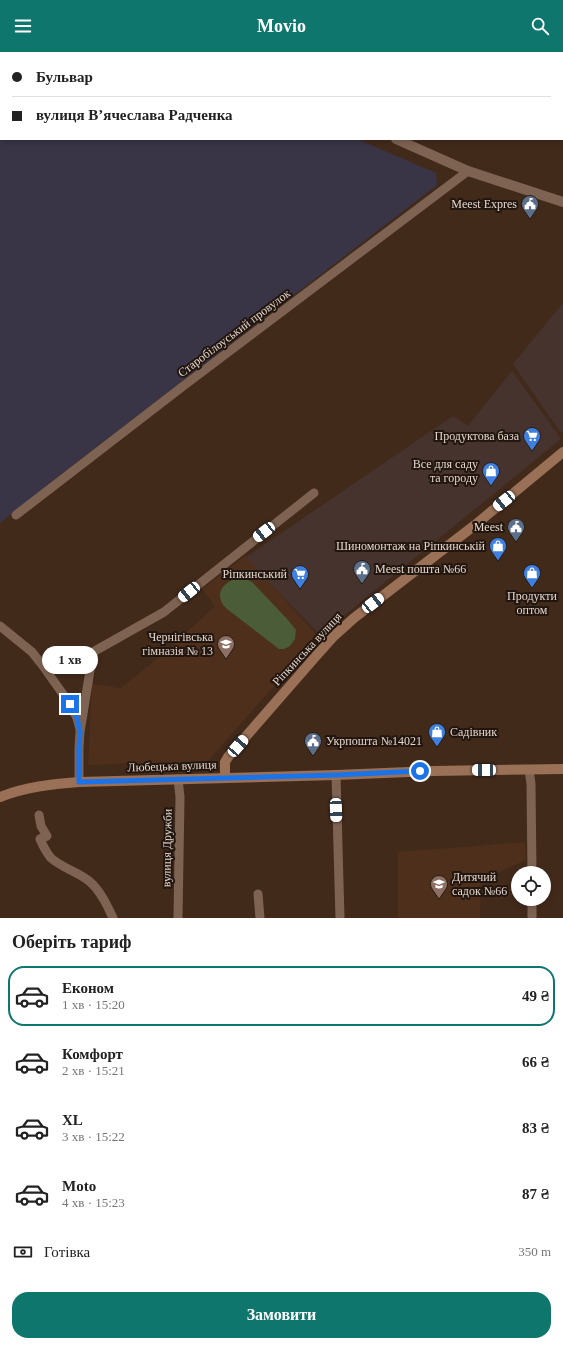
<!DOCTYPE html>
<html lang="uk">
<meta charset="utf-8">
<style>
:root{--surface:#fff;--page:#f6f6f6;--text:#222;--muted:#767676;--line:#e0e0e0;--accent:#0f766e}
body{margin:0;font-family:Georgia,serif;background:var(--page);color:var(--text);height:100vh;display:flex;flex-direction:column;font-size:15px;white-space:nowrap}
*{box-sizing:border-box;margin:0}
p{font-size:13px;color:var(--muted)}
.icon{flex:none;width:22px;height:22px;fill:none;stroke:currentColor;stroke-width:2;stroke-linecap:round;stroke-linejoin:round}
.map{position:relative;height:866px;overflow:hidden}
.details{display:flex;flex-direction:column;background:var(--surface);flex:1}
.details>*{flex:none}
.guide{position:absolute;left:0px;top:0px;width:563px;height:88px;box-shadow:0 2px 6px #0003;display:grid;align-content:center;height:88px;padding:0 12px;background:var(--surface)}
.controls{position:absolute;left:511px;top:814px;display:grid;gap:8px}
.controls a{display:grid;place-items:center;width:40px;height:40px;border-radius:50%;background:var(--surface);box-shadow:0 2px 6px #0003;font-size:20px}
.end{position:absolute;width:18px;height:18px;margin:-9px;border:5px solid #1a73e8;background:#fff;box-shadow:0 0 0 2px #fff}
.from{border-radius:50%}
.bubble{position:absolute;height:28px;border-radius:14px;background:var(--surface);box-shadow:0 2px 6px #0003;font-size:13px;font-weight:700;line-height:28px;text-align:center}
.car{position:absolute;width:12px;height:24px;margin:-12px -6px;border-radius:5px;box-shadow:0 0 3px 1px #0007;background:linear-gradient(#fff 24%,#345 0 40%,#fff 0 76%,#345 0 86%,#fff 0)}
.guide b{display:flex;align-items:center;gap:14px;height:38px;font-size:15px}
.guide b+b{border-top:1px solid var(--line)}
.guide i{width:10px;height:10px;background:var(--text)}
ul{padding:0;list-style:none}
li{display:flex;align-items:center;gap:12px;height:60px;margin:0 8px 6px;padding:0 4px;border:2px solid transparent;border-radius:16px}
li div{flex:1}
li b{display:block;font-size:15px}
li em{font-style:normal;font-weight:700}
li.on{border-color:var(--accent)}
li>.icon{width:36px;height:36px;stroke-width:1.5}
h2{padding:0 12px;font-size:18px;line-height:48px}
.pay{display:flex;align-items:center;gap:10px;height:44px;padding:0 12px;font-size:15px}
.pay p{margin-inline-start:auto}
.primary-button{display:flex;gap:8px;margin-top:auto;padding:8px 12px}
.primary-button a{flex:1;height:46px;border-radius:16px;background:var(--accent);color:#fff;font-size:16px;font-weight:700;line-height:46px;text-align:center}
header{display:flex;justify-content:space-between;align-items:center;height:52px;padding:0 12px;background:var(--accent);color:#fff;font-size:18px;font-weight:700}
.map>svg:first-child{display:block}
.commercial{fill:#47332e}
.industrial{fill:#393547}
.built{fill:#4d2f1b}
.pitch{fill:#4b5c38}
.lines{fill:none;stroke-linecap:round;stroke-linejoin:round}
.minor{stroke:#7e6352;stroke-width:9}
.tertiary{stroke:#7e6352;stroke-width:10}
.secondary{stroke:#9a7056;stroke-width:10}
.rail{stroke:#ac998d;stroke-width:2.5;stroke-dasharray:7 7;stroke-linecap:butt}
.route{stroke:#1a73e8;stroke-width:5}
.labels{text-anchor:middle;stroke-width:4;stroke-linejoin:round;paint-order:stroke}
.poi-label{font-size:12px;fill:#e5d5cb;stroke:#21160f;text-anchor:end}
.street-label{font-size:12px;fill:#e5d5cb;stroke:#21160f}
</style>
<header><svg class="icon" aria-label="menu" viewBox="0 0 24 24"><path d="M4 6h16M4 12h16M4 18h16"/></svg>Movio<svg class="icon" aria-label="search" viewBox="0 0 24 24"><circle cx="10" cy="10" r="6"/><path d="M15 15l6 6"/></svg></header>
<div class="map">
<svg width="563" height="866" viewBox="0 0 563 866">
<rect width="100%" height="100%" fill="#422a1b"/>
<g class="commercial">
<polygon points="563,251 563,379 561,381 513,312"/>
<polygon points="512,319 561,387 320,583 245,506 453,364 468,374"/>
</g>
<polygon class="industrial" points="1,11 1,87 357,87 436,121 437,133 51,430 0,471 0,12"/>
<g class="built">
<polygon points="245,504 316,582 288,618 208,709 88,713 92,632 121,636 169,597 215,554 202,537"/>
<polygon points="525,790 526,808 481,828 480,866 398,866 398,800"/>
</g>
<path class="pitch" d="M242,525L252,530L288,568L296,578L295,587L290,594L284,597H279L227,557C225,555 222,552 221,549C216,535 231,527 242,525Z"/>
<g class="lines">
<g class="minor">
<polyline points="543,0 545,1"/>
<polyline points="562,8 563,9"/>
<polyline points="16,463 182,335 468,119"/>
<polyline points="0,574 32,600 43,614 70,652 77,666 80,677"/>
<polyline points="529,718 531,732 532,821"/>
<polyline points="336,723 340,866"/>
<polyline points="79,730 79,696 80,680 93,600 164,560 314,441"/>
<path d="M39,763L41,774L47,784L40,787C43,794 46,800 51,806C62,816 78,820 89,829C100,838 107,853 113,866"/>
<polyline points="258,842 260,866"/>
<polyline points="532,847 532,866"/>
<polyline points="178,866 180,745 178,727"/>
</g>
<g class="tertiary">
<polyline points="204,0 206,1"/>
<polyline points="396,87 468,119 563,150"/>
</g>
<g class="secondary">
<polyline points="225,725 225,710 228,705 316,604 334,584 354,566 475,473 563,400"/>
<path d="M0,745C25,735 52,732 79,730L336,723L433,719L563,717"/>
</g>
<g class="rail">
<polyline points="438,0 440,1"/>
<polyline points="452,0 454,1"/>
<polyline points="488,0 489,1"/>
<polyline points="562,43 563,43"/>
<polyline points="562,52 563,52"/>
</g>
</g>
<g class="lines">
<polyline class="route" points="70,652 77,666 80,680 79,696 79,730 336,723 420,719"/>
</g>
<defs>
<symbol id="civic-pin" viewBox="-11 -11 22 30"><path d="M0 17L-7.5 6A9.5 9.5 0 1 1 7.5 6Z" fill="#5c6f8a" stroke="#21160f"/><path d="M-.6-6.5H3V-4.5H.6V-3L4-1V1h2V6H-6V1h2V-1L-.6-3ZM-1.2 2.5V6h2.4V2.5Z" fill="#fff"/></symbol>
<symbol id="supermarket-pin" viewBox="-11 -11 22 30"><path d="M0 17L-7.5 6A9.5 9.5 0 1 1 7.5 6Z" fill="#3f7fe0" stroke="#21160f"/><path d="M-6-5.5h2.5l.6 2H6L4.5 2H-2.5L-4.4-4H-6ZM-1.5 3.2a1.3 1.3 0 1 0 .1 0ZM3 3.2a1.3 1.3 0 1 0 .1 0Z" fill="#fff"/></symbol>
<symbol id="shop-pin" viewBox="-11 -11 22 30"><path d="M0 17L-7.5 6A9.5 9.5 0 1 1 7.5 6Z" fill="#3f7fe0" stroke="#21160f"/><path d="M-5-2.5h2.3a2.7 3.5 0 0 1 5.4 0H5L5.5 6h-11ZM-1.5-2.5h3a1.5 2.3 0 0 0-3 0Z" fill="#fff"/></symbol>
<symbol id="school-pin" viewBox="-11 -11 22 30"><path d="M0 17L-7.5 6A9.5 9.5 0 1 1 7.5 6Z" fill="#8d6e63" stroke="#21160f"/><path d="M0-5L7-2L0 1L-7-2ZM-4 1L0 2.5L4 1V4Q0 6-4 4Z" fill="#fff"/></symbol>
</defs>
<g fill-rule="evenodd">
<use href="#civic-pin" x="520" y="142" width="20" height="27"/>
<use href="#supermarket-pin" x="522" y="374" width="20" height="27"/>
<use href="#shop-pin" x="481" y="409" width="20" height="27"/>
<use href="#civic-pin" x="506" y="465" width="20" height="27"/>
<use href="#shop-pin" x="488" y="484" width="20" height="27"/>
<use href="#civic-pin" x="352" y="507" width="20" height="27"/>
<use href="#shop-pin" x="522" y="511" width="20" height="27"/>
<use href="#supermarket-pin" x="290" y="512" width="20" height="27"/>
<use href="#school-pin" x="216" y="582" width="20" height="27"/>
<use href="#shop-pin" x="427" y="670" width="20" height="27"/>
<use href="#civic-pin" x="303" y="679" width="20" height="27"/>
<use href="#school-pin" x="429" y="822" width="20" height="27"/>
</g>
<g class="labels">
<g class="poi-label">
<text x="517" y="156">Meest Expres</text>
<text x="519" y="388">Продуктова база</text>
<text x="478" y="416">Все для саду<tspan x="478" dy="14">та городу</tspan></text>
<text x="503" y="479">Meest</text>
<text x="485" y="498">Шиномонтаж на Ріпкинській</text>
<text x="375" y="521" text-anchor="start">Meest пошта №66</text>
<text x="287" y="526">Ріпкинський</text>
<text x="532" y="548" text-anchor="middle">Продукти<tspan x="532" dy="14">оптом</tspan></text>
<text x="213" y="589">Чернігівська<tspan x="213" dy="14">гімназія № 13</tspan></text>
<text x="450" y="684" text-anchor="start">Садівник</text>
<text x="326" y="693" text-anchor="start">Укрпошта №14021</text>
<text x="452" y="829" text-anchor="start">Дитячий<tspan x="452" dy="14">садок №66</tspan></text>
</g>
<g class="street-label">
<text transform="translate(234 281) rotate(-37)" y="4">Старобілоуський провулок</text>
<text transform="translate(307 597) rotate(-47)" y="4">Ріпкинська вулиця</text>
<text transform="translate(172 714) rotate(-2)" y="4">Любецька вулиця</text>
<text transform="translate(167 796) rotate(-89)" y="4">вулиця Дружби</text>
</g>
</g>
</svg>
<div class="controls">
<a><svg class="icon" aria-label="locate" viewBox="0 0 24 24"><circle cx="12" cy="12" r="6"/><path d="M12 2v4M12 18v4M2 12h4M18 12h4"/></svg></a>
</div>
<i class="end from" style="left:420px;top:719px"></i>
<i class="end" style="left:70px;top:652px"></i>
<div class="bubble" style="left:42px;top:594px;width:56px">1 хв</div>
<i class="car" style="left:504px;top:449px;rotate:231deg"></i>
<i class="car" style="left:264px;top:480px;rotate:232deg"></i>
<i class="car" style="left:189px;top:540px;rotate:231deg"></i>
<i class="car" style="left:373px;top:551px;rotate:52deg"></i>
<i class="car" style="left:238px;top:694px;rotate:41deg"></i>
<i class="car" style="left:484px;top:718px;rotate:270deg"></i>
<i class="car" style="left:336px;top:758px;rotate:178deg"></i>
<div class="guide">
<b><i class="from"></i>Бульвар</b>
<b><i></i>вулиця Вʼячеслава Радченка</b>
</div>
</div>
<section class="details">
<h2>Оберіть тариф</h2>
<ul>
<li class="on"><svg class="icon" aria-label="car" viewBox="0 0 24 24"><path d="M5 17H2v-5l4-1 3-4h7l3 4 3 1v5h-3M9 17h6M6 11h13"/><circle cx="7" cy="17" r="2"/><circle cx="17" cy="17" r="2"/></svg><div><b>Економ</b><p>1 хв · 15:20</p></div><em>49 ₴</em></li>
<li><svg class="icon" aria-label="car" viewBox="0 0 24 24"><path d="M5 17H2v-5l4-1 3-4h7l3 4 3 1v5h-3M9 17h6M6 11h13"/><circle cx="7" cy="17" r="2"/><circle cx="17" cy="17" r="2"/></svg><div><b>Комфорт</b><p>2 хв · 15:21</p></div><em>66 ₴</em></li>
<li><svg class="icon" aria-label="car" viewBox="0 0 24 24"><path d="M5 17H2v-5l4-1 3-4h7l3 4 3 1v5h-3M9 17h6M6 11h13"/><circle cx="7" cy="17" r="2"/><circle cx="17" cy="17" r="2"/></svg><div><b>XL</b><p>3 хв · 15:22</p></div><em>83 ₴</em></li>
<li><svg class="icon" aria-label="car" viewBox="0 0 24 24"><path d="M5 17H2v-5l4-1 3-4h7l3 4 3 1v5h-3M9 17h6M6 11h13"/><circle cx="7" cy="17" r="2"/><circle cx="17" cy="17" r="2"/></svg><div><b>Moto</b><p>4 хв · 15:23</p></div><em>87 ₴</em></li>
</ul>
<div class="pay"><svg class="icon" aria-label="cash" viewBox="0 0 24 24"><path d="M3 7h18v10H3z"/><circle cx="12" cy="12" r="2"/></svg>Готівка<p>350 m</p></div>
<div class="primary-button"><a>Замовити</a></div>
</section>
